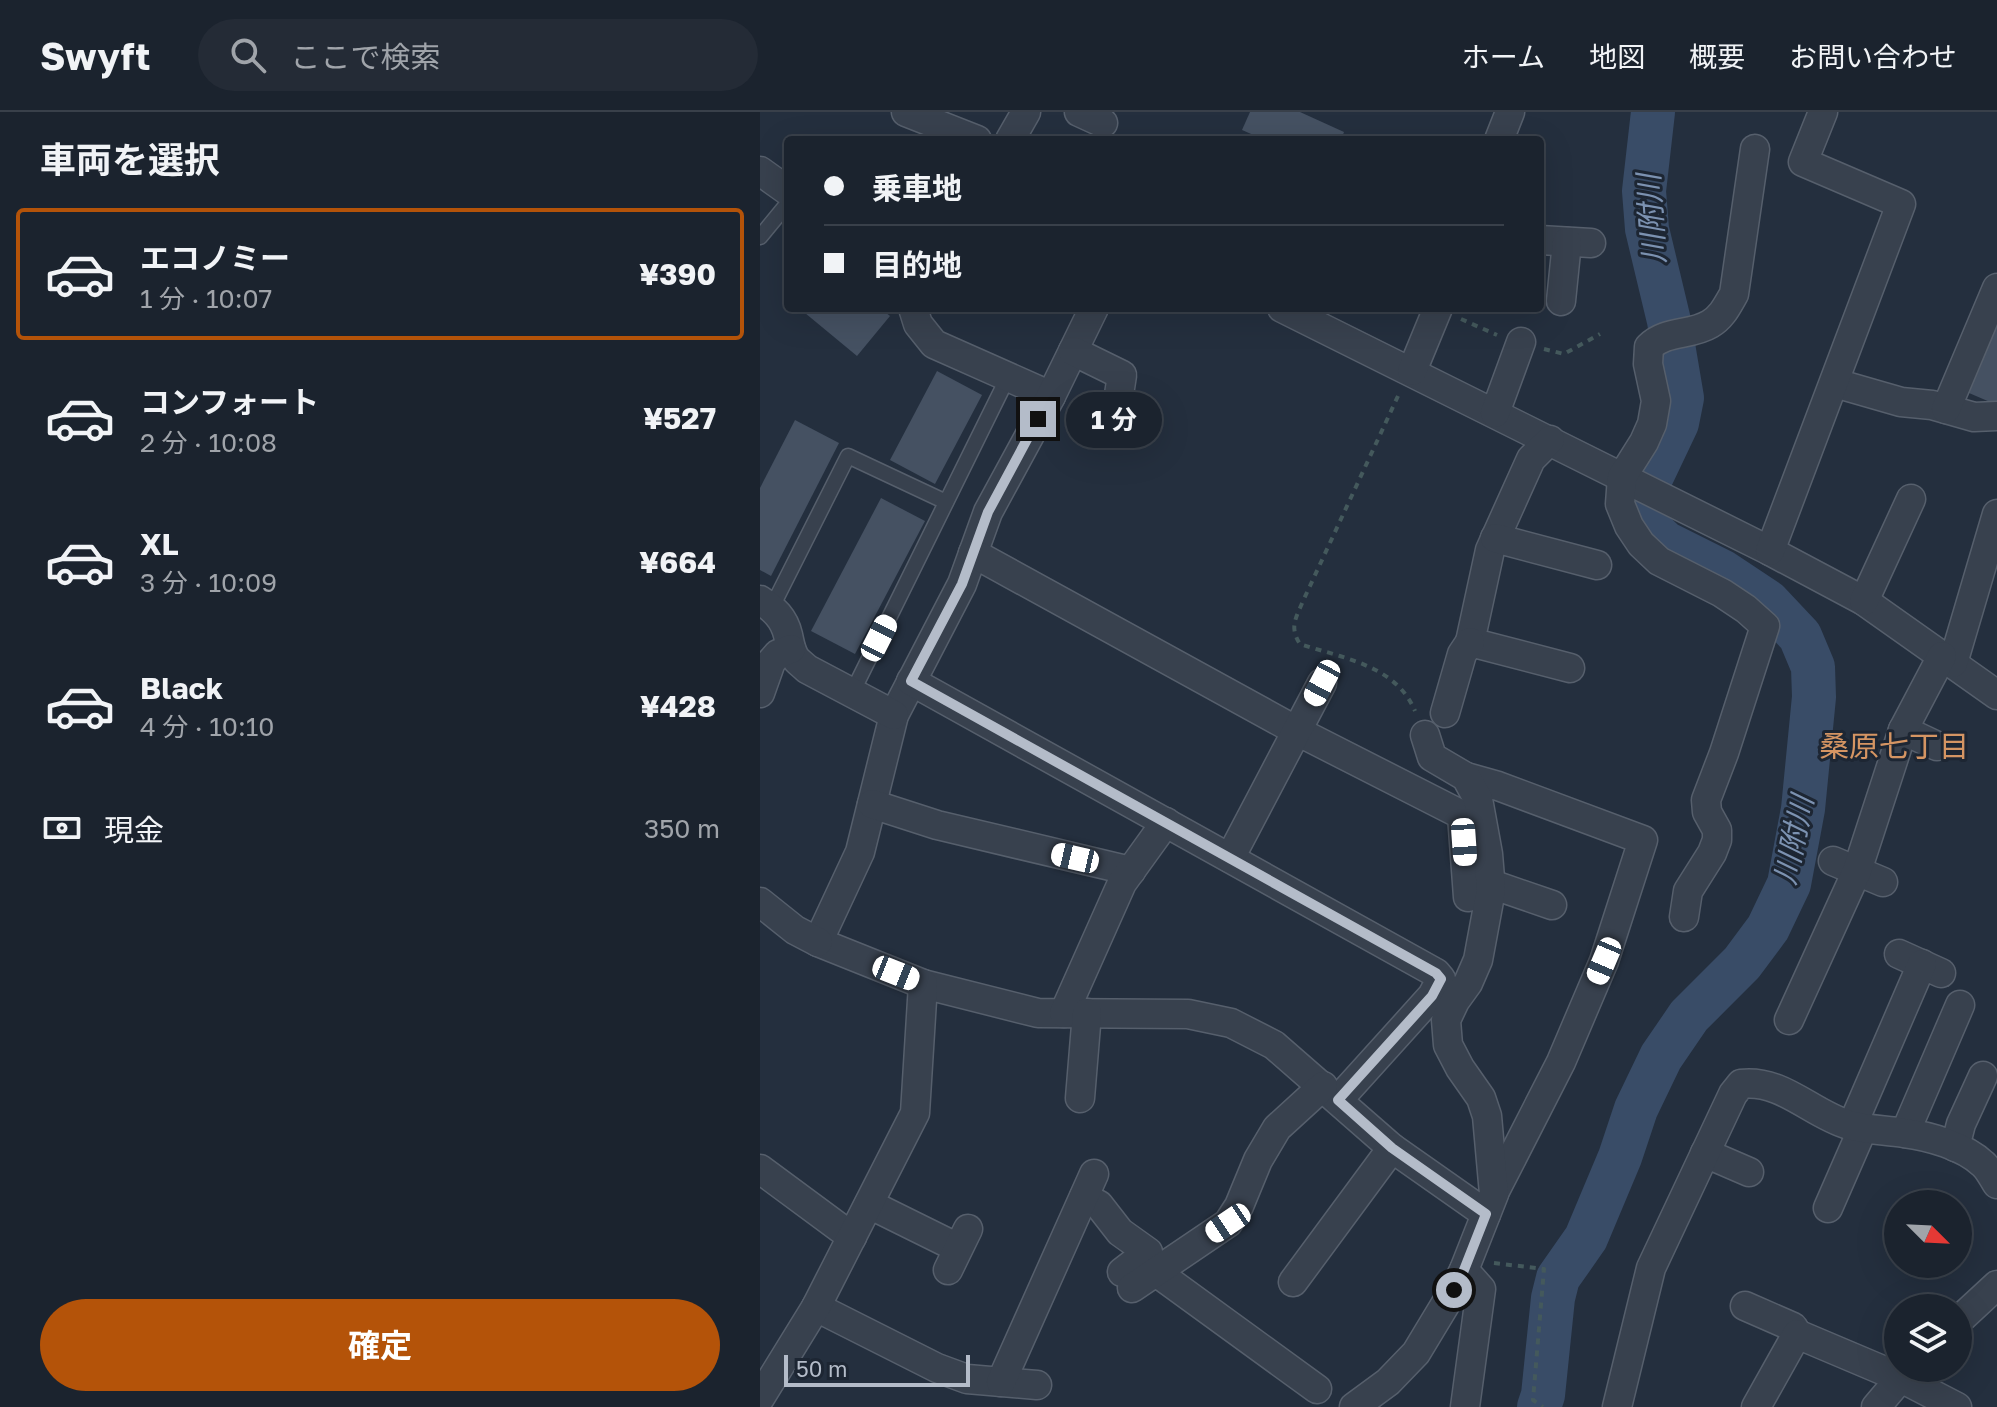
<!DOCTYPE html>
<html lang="ja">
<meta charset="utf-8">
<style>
:root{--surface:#1b232e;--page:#242b36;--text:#f1f3f6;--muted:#a0a4aa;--line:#39404a;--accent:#b45309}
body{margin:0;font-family:"Golos Text","Noto Sans JP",sans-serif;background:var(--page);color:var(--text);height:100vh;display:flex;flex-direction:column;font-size:30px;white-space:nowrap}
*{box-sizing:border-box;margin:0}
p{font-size:26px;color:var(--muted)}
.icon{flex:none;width:44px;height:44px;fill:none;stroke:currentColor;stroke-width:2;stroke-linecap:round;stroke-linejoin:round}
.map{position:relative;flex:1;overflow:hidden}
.sheet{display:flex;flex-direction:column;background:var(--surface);width:760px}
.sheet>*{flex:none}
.guide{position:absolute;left:24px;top:24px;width:760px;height:176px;border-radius:8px;box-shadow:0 8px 32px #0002,0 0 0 2px var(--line);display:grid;align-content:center;height:176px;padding:0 40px;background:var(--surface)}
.needle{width:52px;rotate:114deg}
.tools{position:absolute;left:1124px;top:1078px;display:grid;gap:16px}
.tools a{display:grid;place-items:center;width:88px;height:88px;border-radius:50%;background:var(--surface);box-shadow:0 8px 32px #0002,0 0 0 2px var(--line);font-size:40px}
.scale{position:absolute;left:24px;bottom:20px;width:186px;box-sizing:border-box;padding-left:8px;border:4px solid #b4bcc9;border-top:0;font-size:22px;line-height:28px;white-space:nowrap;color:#b4bcc9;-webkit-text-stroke:6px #1d2633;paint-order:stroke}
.end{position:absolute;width:36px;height:36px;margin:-18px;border:10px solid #b4bcc9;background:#111;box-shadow:0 0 0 4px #111}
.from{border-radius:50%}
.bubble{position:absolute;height:56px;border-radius:28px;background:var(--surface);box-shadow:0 8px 32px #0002,0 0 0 2px var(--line);font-size:26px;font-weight:700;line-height:56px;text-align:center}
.car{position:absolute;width:24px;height:48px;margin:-24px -12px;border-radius:10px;box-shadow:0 0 6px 2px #0007;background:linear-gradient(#fff 24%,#345 0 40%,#fff 0 76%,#345 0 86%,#fff 0)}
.guide b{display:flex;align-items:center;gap:28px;height:76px;font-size:30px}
.guide b+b{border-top:2px solid var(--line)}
.guide i{width:20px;height:20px;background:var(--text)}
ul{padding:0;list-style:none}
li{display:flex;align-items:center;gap:24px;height:132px;margin:0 16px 12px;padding:0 24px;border:4px solid transparent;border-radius:8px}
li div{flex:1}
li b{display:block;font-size:30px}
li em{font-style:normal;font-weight:700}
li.active{border-color:var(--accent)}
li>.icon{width:72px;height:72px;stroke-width:1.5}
h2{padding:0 40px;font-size:36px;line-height:96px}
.pay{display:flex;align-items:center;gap:20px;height:88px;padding:0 40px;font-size:30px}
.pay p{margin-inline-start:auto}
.cta{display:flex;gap:16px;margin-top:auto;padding:16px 40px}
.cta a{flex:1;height:92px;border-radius:48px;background:var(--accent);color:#fff;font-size:32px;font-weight:700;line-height:92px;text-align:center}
header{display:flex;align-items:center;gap:48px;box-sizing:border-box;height:112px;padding:0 40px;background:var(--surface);border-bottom:2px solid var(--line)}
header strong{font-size:38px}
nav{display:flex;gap:44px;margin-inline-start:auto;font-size:28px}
.search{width:560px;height:72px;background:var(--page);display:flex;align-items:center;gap:20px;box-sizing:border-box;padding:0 28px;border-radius:44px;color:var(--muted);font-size:30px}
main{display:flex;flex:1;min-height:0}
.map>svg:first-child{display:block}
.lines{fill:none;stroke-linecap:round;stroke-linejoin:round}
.river{stroke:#394c67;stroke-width:44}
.building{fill:#455162}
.service-casing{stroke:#565f6c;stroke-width:17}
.minor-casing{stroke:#565f6c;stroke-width:31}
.path{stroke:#44595c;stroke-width:4;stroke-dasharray:6 6;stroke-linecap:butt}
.service{stroke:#38414e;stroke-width:14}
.minor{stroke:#38414e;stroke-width:28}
.route{stroke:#b4bcc9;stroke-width:10}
.labels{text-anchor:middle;stroke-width:6;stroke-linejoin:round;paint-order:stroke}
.water-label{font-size:30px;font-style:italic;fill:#7c92b1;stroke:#1d2633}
.neighbourhood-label{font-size:30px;fill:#d59563;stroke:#1d2633}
</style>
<header>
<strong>Swyft</strong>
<div class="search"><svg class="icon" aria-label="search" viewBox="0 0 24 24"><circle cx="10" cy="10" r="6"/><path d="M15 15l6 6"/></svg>ここで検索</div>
<nav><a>ホーム</a><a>地図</a><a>概要</a><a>お問い合わせ</a></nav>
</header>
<main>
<section class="sheet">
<h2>車両を選択</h2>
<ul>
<li class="active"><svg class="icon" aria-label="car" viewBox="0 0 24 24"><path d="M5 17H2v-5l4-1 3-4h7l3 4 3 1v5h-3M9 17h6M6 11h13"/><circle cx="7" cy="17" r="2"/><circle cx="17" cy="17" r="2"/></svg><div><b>エコノミー</b><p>1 分 · 10:07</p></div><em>¥390</em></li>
<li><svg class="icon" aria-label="car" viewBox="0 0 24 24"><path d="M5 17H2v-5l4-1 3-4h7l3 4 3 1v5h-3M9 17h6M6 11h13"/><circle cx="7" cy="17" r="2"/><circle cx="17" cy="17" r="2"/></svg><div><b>コンフォート</b><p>2 分 · 10:08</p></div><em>¥527</em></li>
<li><svg class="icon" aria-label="car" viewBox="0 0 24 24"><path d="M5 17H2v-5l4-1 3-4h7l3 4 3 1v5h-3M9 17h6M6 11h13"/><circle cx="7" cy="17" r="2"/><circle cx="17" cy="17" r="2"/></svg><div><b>XL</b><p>3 分 · 10:09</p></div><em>¥664</em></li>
<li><svg class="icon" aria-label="car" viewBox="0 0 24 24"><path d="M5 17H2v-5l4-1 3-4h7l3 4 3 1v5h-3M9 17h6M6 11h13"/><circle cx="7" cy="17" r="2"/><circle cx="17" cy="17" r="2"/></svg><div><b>Black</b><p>4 分 · 10:10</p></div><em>¥428</em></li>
</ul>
<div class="pay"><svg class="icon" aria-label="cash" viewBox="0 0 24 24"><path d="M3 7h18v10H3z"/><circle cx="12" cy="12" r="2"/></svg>現金<p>350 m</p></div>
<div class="cta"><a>確定</a></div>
</section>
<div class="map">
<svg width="1237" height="1295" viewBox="0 0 1237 1295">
<rect width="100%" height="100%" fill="#242f3e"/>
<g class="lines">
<polyline class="river" points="779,1295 783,1283 793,1186 798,1166 826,1126 860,1045 876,997 901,945 929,904 982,851 1008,816 1029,772 1043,697 1054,585 1053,555 1040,524 1008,490 963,460 905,431 884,411 880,389 917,311 922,286 909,209 887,117 884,79 893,0"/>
</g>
<g class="building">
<polygon points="490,0 540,0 584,20 581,28 505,28 482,18"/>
<polygon points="1237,195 1237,293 1202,278"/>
<polygon points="39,196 120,196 130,204 97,244"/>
<polygon points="177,259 222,283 175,372 130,348"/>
<polygon points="35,308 79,331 11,464 0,458 0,376"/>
<polygon points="121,386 165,409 95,542 51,519"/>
</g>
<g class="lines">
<defs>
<g id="service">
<polyline points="0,125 28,91"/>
<polyline points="12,495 88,344 186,390"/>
<polyline points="92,581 248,265"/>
</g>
<g id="minor">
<polyline points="146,0 217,28"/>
<polyline points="319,0 343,11"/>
<polyline points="250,28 266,0"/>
<polyline points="739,28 750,0"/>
<polyline points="0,59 28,79"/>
<polyline points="780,128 831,131"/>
<polyline points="801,189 807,130"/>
<polyline points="153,196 158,212 174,232 291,284"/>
<polyline points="334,196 291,284 228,400 202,472 134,603 100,740 58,830 163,872 278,901 428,902 471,911 514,933 632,1036 726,1102"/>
<polyline points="522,196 1010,439 1104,489 1237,583"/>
<polyline points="313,239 362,263 356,302 382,314"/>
<polyline points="652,259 678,196"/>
<polyline points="1075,271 1141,290 1172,293 1214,305 1237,304"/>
<polyline points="1186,297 1237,176"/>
<polyline points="735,301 761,230"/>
<polyline points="790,328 771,347 730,438 710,530 810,556"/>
<polyline points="735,426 837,453"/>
<polyline points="1010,439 1141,92 1043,50 1063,0"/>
<polyline points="213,441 537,619 702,703 708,785"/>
<path d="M0,488C14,497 24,506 28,523C30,532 31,541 37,548C40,551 44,554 47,557L134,603"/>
<polyline points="1104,489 1151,387"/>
<polyline points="1193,551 1237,402"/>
<polyline points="151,569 676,861 681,867 672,884 578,988"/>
<polyline points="0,581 11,550 18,542 31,537"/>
<polyline points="685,601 702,542 710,530"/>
<polyline points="1143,618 1177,634"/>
<polyline points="706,665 738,674 883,728 844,849 801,950 734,1081"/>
<polyline points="112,692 177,713 371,759"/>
<polyline points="470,746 562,571"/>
<polyline points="1073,749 1123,770"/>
<polyline points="731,772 792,793"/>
<polyline points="0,790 35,818 58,830"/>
<path d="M924,805L928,779L952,741L957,728V718L947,700L946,688L964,641L1005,514L986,497L962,481L899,449L881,432L869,414L860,392L862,365L884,330L892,312L896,289L888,252L889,235C906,218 930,224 950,212C962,205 967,194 974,182L995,37"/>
<polyline points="1139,842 1181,861"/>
<polyline points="304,901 362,771 406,710"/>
<polyline points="1029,908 1097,759 1143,618 1182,544"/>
<polyline points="320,986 327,901"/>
<polyline points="1092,1014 1162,852"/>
<polyline points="1145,1021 1200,893"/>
<polyline points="1195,1035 1201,1012 1223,964"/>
<polyline points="945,1041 989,1060"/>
<polyline points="0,1057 92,1125"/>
<polyline points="324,1085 339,1093 360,1120 388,1140 362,1160"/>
<polyline points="109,1092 198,1136"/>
<polyline points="1068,1096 1103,1016"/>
<polyline points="188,1158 208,1117"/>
<polyline points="704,1158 721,1177 705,1295"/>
<polyline points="396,1160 557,1277"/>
<polyline points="533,1170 632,1036"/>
<polyline points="372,1176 468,1111 479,1094 498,1048 517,1016 563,974"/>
<polyline points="985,1194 1033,1215 1037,1222"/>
<polyline points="56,1195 177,1256 207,1267 277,1273"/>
<polyline points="1198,1209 1237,1173"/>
<polyline points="241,1270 334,1062"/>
<polyline points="0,1286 56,1195 155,1001 163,872"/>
<polyline points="594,1295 628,1270 656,1241 694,1178 704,1158 734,1082 727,1004 721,986 700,956 688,933 686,908 695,889 708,871 718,848 731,778 728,742 718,687 706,665 672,645 665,623"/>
<path d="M857,1295L891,1156L973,982L981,972C1023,967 1051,1002 1089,1013C1107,1018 1125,1018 1144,1021C1169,1024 1204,1034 1223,1052C1229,1057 1233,1066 1237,1072"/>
<polyline points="996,1295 1037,1222 1141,1266 1197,1295"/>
<polyline points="1116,1295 1149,1256"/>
</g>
</defs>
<use href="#service" class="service-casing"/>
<use href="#minor" class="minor-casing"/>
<g class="path">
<polyline points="701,207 737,223"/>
<polyline points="784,237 804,242 840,222"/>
<path d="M638,284L543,489C536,506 529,515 540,532C582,546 636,553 655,599"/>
<polyline points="734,1151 784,1157 773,1288 783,1295"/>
</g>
<use href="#service" class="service"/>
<use href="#minor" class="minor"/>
</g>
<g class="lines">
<polyline class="route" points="278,307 228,400 202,472 151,569 676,861 681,867 672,884 578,988 632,1036 726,1102 704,1158 694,1178"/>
</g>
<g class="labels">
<g class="water-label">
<text transform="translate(892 107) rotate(-94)" y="10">川附川</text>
<text transform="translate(1034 728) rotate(-78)" y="10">川附川</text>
</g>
<g class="neighbourhood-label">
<text x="1134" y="645">桑原七丁目</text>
</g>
</g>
</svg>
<div class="tools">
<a><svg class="needle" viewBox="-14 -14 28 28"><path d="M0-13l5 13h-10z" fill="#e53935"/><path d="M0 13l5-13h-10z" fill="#a0a4aa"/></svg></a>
<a><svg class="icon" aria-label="layers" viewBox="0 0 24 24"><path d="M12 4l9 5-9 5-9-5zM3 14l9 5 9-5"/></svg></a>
</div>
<div class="scale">50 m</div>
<i class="end from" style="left:694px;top:1178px"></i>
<i class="end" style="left:278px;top:307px"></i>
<div class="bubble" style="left:306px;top:280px;width:96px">1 分</div>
<i class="car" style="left:119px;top:526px;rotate:27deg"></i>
<i class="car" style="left:562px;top:571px;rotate:208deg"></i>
<i class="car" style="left:704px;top:730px;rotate:176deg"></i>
<i class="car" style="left:315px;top:746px;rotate:283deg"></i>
<i class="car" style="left:844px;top:849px;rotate:203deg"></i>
<i class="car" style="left:136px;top:861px;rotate:112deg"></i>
<i class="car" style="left:468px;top:1111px;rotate:236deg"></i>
<div class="guide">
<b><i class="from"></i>乗車地</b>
<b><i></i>目的地</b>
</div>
</div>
</main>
